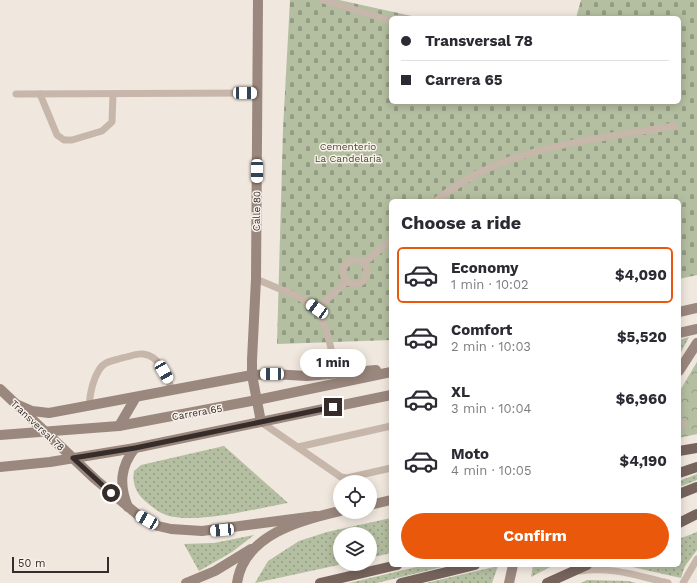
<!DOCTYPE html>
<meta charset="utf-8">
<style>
:root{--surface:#fff;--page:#f2f2f3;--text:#2b2b33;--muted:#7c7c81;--line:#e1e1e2;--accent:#ea580c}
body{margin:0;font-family:"Work Sans",sans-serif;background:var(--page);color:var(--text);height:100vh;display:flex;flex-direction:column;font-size:15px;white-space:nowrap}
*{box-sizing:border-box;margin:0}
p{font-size:13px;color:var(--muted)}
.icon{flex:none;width:22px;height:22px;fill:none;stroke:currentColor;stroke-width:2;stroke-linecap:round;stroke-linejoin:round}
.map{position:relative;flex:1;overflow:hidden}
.panel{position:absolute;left:389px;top:199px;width:292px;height:368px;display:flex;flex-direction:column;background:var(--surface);border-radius:6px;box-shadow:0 2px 10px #0003}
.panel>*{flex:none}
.top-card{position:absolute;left:389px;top:16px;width:292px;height:88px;border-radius:6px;box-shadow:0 2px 10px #0003;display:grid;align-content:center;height:88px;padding:0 12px;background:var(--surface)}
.controls{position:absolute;left:333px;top:475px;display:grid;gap:8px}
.controls a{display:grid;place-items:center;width:44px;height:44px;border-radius:50%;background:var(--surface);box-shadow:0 2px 10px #0003;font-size:20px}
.scale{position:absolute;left:12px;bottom:10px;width:97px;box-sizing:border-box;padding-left:4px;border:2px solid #362d2a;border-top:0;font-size:11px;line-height:14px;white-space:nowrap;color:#362d2a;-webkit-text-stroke:3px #f8f1ea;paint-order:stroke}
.end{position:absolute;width:18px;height:18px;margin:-9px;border:5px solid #362d2a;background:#fff;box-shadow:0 0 0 2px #fff}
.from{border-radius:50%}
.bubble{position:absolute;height:28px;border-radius:14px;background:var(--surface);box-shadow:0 2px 10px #0003;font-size:13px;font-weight:700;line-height:28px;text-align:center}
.car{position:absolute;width:12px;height:24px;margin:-12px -6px;border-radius:5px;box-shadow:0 0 3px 1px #0007;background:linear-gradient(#fff 24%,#345 0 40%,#fff 0 76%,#345 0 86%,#fff 0)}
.top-card b{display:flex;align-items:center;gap:14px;height:38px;font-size:15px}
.top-card b+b{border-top:1px solid var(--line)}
.top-card i{width:10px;height:10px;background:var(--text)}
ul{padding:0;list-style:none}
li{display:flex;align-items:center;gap:12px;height:56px;margin:0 8px 6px;padding:0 4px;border:2px solid transparent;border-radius:6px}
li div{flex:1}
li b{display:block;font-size:15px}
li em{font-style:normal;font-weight:700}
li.active{border-color:var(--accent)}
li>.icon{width:36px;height:36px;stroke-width:1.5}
h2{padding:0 12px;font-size:18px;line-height:48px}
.cta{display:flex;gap:8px;margin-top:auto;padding:8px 12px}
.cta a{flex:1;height:46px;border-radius:24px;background:var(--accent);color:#fff;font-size:16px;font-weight:700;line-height:46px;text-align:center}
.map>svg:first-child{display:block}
.grass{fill:url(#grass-dots)}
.cemetery{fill:url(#cemetery-stones)}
.park{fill:url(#park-crowns)}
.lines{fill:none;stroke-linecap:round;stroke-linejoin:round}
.lane{stroke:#c7b7ab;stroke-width:7}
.secondary{stroke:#9a877d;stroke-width:10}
.primary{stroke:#76645c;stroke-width:10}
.route{stroke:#362d2a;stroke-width:5}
.labels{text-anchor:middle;stroke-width:3;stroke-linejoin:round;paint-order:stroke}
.park-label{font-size:10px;fill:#465130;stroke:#f8f1ea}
.street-label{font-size:10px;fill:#362d2a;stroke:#f8f1ea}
</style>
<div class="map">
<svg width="697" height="583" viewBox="0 0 697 583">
<defs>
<pattern id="grass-dots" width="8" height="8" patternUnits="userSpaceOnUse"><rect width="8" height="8" fill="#b4bea0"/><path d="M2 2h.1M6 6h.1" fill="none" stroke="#939b83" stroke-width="1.8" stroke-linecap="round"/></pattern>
<pattern id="cemetery-stones" width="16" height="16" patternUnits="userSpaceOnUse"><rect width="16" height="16" fill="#b4bea0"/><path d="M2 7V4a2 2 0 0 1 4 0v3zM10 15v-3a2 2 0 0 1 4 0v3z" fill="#939b83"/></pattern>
<pattern id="park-crowns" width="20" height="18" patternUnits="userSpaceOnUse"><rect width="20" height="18" fill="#b4bea0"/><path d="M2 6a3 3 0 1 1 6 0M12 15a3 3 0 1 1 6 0" fill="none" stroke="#939b83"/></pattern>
</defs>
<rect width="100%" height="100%" fill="#f0e7de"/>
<g class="grass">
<polygon points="689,337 679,356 679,340"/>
<path d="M224,446L288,503C258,508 194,525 166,515C158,512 151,506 145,501C136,493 132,483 134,471L141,465Z"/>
<polygon points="697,474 697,480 679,487 679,481"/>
<polygon points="391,518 391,553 370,558 370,534 340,534 340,564 343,564 255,583 268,561 299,541 327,532"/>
<polygon points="697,532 697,550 685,566 681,578 628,566 679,565 679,539"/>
<polygon points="254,535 232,552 199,571 184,544 214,543"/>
<polygon points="425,565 450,565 377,583 349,583"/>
<polygon points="533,565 554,565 531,577"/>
<polygon points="498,566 492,583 426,583"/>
<polygon points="587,580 628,581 636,583 581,583"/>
</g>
<polygon class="cemetery" points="290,0 339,0 421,18 391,18 391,102 679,102 679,18 576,18 581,0 697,0 697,275 679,279 679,201 391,201 391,340 277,344 283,129"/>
<polygon class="park" points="697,362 697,434 679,438 679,392"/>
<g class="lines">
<g class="lane">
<polyline points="323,0 391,21"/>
<polyline points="16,94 257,93"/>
<polyline points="40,94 57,135 64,140 72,140 102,131 112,122 113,94"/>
<path d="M436,201C501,146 594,140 674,126"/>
<circle cx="355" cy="272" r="12"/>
<polyline points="363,264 391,240"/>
<polyline points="256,279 299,297 317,309 347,281"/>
<path d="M317,309C328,330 333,350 334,374"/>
<path d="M89,406C90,394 92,381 99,370C104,361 113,361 122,358C129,357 137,353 143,354C159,355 168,377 172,391"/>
<polyline points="679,420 684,425"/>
<polyline points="261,422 341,477 347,478 391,468"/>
<polyline points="298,447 391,426"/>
<path d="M580,571C610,566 638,576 668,583"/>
<polyline points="683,583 697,559"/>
</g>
<g class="secondary">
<polyline points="258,0 256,279 252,360 252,375 261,422"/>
<polyline points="679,312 697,308"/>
<polyline points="679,333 697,329"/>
<polyline points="679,371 697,343"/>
<polyline points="0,389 95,479 138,515 158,526 171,529 202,531 316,516"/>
<polyline points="16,404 32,411 49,413 252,375 272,374 307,376 376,370"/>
<polyline points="119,426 136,397"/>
<polyline points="0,435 119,426 257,400 391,372"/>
<polyline points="0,467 50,462 135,448 391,395"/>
<polyline points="370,505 391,500"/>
<path d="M128,507C119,485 120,467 135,448"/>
<polyline points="186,583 215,571 251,549"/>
<path d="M237,583C244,535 300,520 340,511"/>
<polyline points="509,583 513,565"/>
</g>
<g class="primary">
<polyline points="679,451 697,448"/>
<polyline points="679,473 697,467"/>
<polyline points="679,494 697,487"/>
<polyline points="679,523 697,514"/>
<polyline points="320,583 397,565"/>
<polyline points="401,583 475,565"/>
<polyline points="547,583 587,565"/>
</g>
</g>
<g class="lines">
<polyline class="route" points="111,493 73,458 135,448 333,407"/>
</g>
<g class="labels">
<g class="park-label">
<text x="348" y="150">Cementerio<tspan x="348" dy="12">La Candelaria</tspan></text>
</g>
<g class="street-label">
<text transform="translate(256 211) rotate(-89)" y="4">Calle 80</text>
<text transform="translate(197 412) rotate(-10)" y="4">Carrera 65</text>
<text transform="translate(38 425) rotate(43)" y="4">Transversal 78</text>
</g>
</g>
</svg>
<div class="controls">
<a><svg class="icon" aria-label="locate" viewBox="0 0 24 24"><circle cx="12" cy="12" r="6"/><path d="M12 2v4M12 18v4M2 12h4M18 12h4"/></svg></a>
<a><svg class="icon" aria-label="layers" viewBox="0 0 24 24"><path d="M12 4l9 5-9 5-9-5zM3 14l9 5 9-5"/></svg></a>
</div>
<div class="scale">50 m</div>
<i class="end from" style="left:111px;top:493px"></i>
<i class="end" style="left:333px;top:407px"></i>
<div class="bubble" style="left:300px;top:349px;width:66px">1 min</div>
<i class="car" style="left:245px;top:93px;rotate:91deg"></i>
<i class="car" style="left:257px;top:171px;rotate:180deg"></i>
<i class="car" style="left:317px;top:309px;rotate:305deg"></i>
<i class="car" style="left:164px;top:372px;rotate:150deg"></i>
<i class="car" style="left:272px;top:374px;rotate:270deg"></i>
<i class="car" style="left:147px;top:520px;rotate:300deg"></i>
<i class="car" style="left:222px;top:530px;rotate:265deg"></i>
<div class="top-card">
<b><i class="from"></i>Transversal 78</b>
<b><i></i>Carrera 65</b>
</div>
<section class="panel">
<h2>Choose a ride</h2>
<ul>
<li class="active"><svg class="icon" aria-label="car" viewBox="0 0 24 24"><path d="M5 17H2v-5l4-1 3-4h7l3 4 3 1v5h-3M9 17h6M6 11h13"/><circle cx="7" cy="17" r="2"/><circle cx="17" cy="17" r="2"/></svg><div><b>Economy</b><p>1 min · 10:02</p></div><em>$4,090</em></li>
<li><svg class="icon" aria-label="car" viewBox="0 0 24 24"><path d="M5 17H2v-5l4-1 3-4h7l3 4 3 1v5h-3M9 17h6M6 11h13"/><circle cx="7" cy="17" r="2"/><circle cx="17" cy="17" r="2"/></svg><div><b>Comfort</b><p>2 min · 10:03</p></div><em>$5,520</em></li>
<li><svg class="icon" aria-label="car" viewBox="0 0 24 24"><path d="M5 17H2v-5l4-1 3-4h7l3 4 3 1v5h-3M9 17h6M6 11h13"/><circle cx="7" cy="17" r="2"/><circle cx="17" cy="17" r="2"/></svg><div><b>XL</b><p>3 min · 10:04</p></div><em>$6,960</em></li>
<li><svg class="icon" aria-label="car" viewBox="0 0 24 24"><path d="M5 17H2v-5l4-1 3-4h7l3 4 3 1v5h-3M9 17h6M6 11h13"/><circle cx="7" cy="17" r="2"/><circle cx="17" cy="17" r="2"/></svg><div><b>Moto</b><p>4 min · 10:05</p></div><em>$4,190</em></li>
</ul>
<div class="cta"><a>Confirm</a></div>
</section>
</div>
